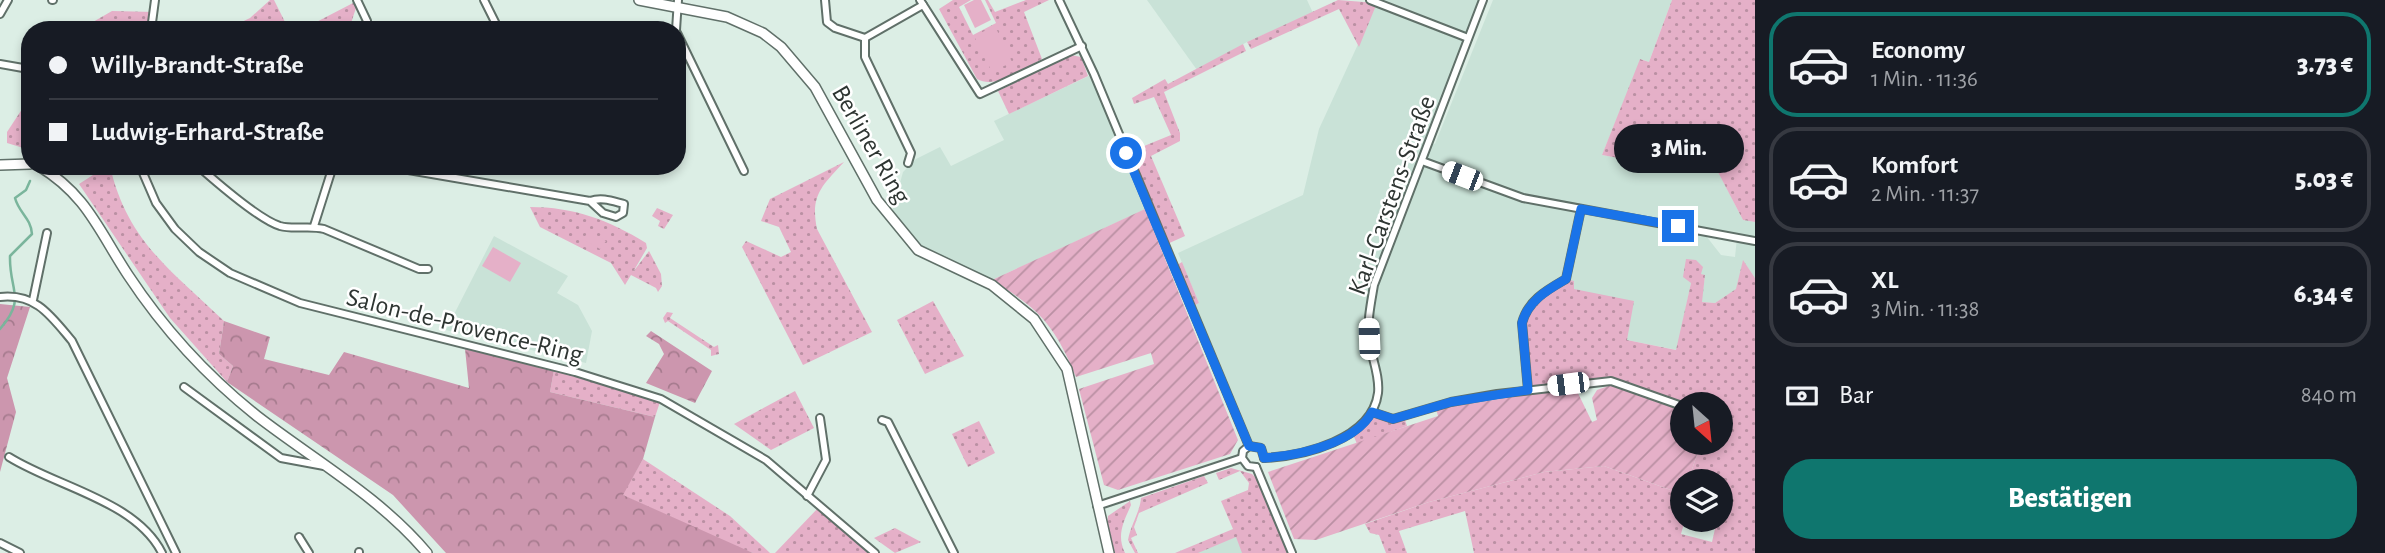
<!DOCTYPE html>
<html lang="de">
<meta charset="utf-8">
<style>
:root{--surface:#171b24;--page:#20242c;--text:#f1f3f6;--muted:#9ea1a6;--line:#363941;--accent:#0f766e}
body{margin:0;font-family:"Alegreya Sans",sans-serif;background:var(--page);color:var(--text);height:100vh;display:flex;flex-direction:column;font-size:26px;white-space:nowrap}
*{box-sizing:border-box;margin:0}
p{font-size:23px;color:var(--muted)}
.icon{flex:none;width:38px;height:38px;fill:none;stroke:currentColor;stroke-width:2;stroke-linecap:round;stroke-linejoin:round}
.map{position:relative;flex:1;overflow:hidden}
.panel{display:flex;flex-direction:column;background:var(--surface);width:630px}
.panel>*{flex:none}
.guide{position:absolute;left:21px;top:21px;width:665px;height:154px;border-radius:28px;box-shadow:0 4px 10px #0003;display:grid;align-content:center;height:154px;padding:0 28px;background:var(--surface)}
.needle{width:46px;rotate:153deg}
.fabs{position:absolute;left:1670px;top:392px;display:grid;gap:14px}
.fabs a{display:grid;place-items:center;width:63px;height:63px;border-radius:50%;background:var(--surface);box-shadow:0 4px 10px #0003;font-size:35px}
.end{position:absolute;width:32px;height:32px;margin:-16px;border:9px solid #1a73e8;background:#fff;box-shadow:0 0 0 4px #fff}
.from{border-radius:50%}
.bubble{position:absolute;height:49px;border-radius:24px;background:var(--surface);box-shadow:0 4px 10px #0003;font-size:23px;font-weight:800;line-height:49px;text-align:center}
.car{position:absolute;width:21px;height:42px;margin:-21px -10px;border-radius:9px;box-shadow:0 0 5px 2px #0007;background:linear-gradient(#fff 24%,#345 0 40%,#fff 0 76%,#345 0 86%,#fff 0)}
.guide b{display:flex;align-items:center;gap:24px;height:66px;font-size:26px}
.guide b+b{border-top:2px solid var(--line)}
.guide i{width:18px;height:18px;background:var(--text)}
ul{padding:12px 0 0;list-style:none}
li{display:flex;align-items:center;gap:21px;height:105px;margin:0 14px 10px;padding:0 14px;border:4px solid var(--line);border-radius:28px}
li div{flex:1}
li b{display:block;font-size:26px}
li em{font-style:normal;font-weight:800}
li.current{border-color:var(--accent)}
li>.icon{width:63px;height:63px;stroke-width:1.5}
.pay{display:flex;align-items:center;gap:18px;height:77px;padding:0 28px;font-size:26px}
.pay p{margin-inline-start:auto}
.cta{display:flex;gap:14px;margin-top:auto;padding:14px 28px}
.cta a{flex:1;height:80px;border-radius:28px;background:var(--accent);color:#fff;font-size:28px;font-weight:800;line-height:80px;text-align:center}
main{display:flex;flex:1;min-height:0}
.map>svg:first-child{display:block}
.built{fill:#c9e2d7;fill-rule:evenodd}
.grass{fill:url(#grass-dots)}
.forest{fill:url(#forest-crowns)}
.garden{fill:url(#garden-furrows)}
.pitch{fill:#e5b0c8}
.lines{fill:none;stroke-linecap:round;stroke-linejoin:round}
.stream{stroke:#7ab59c;stroke-width:2.5}
.street-casing{stroke:#607069;stroke-width:10}
.secondary-casing{stroke:#607069;stroke-width:12}
.street{stroke:#fff;stroke-width:6}
.secondary{stroke:#fff;stroke-width:9}
.route{stroke:#1a73e8;stroke-width:9}
.labels{text-anchor:middle;stroke-width:5;stroke-linejoin:round;paint-order:stroke}
.street-label{font-size:26px;fill:#2e3532;stroke:#fff}
</style>
<main>
<div class="map">
<svg width="1755" height="553" viewBox="0 0 1755 553">
<defs>
<pattern id="grass-dots" width="8" height="8" patternUnits="userSpaceOnUse" patternTransform="scale(1.75)"><rect width="8" height="8" fill="#e5b0c8"/><path d="M2 2h.1M6 6h.1" fill="none" stroke="#ba90a3" stroke-width="1.8" stroke-linecap="round"/></pattern>
<pattern id="forest-crowns" width="20" height="18" patternUnits="userSpaceOnUse" patternTransform="scale(1.75)"><rect width="20" height="18" fill="#cc96ae"/><path d="M2 6a3 3 0 1 1 6 0M12 15a3 3 0 1 1 6 0" fill="none" stroke="#a67b8e"/></pattern>
<pattern id="garden-furrows" width="10" height="10" patternUnits="userSpaceOnUse" patternTransform="scale(1.75)"><rect width="10" height="10" fill="#e5b0c8"/><path d="M-1 1l2-2M0 10L10 0M9 11l2-2" fill="none" stroke="#ba90a3"/></pattern>
</defs>
<rect width="100%" height="100%" fill="#dceee5"/>
<g class="built">
<polygon points="1147,0 1307,0 1313,13 1247,42 1197,70"/>
<path d="M1370,0H1483L1430,143L1435,144L1493,0H1672L1649,62L1641,59L1602,155L1689,171L1707,150L1743,220L1755,222V278L1743,261L1737,289L1715,303L1701,302L1705,276L1701,274L1691,283L1677,350L1627,340L1528,390L1451,402L1284,457L1264,458L1263,453L1252,445L1191,307L1199,303L1178,253L1303,195L1319,129L1377,3ZM1703,232L1737,238L1735,257L1721,255Z"/>
<polygon points="1093,74 1150,207 992,280 934,256 909,238 892,212 903,172 916,159 940,147 951,166 1004,140 994,121"/>
<polygon points="494,236 568,276 557,293 578,305 592,331 586,363 446,330"/>
<polygon points="1271,516 1287,553 1180,553"/>
</g>
<g class="grass">
<polygon points="270,0 274,0 289,30 225,30 250,18"/>
<path d="M953,0H971L959,7L973,35L996,23L985,0H988L995,12L1026,0H1049L1024,12L1042,59C1024,68 996,90 977,79L939,9Z"/>
<polygon points="1338,0 1377,3 1359,47 1339,9 1251,49 1247,42"/>
<polygon points="1672,0 1755,0 1755,222 1743,220 1707,151 1689,171 1602,155 1640,59 1649,62"/>
<polygon points="353,3 356,8 351,23 356,30 301,30"/>
<polygon points="112,11 155,12 151,30 79,30"/>
<polygon points="1243,44 1246,51 1164,92 1180,133 1180,141 1151,156 1185,236 1165,245 1127,153 1171,135 1154,97 1134,104 1132,98 1165,79 1168,84"/>
<polygon points="1071,55 1081,57 1088,76 1009,114 998,91"/>
<polygon points="30,97 30,150 7,143 7,132"/>
<path d="M844,162C822,186 810,195 817,229L872,332L803,365L742,247L746,241L781,257L791,252L779,227L761,221L770,199Z"/>
<path d="M107,166H110C127,241 171,270 224,321L219,354L233,366L227,382L170,318L79,184Z"/>
<path d="M530,207C574,207 609,220 646,243L647,248L633,272L649,251L661,274L662,286L658,292L656,288L631,275L625,285L611,263L540,227Z"/>
<polygon points="657,208 673,215 664,229 658,226 660,221 652,216"/>
<polygon points="1686,259 1696,260 1703,267 1701,274 1705,275 1702,302 1715,303 1736,289 1743,260 1755,278 1755,553 1474,553 1465,511 1399,531 1407,553 1386,553 1379,535 1370,533 1365,524 1429,502 1544,472 1604,466 1682,494 1682,520 1685,520 1681,534 1712,542 1717,520 1720,520 1720,481 1688,481 1701,443 1720,443 1720,404 1682,404 1611,381 1531,389 1522,323 1532,302 1566,279 1574,281 1574,289 1634,301 1627,340 1676,350 1691,283 1683,277"/>
<polygon points="1182,262 1199,303 1191,307 1174,267"/>
<polygon points="933,301 964,356 925,374 897,320"/>
<polygon points="667,312 673,313 670,318 714,347 718,345 719,354 711,356 711,350 668,321 665,323 663,318"/>
<polygon points="554,370 575,372 661,399 655,417 550,392"/>
<polygon points="795,391 814,428 771,450 734,424"/>
<polygon points="1372,412 1386,418 1404,417 1407,426 1357,444 1352,432"/>
<polygon points="979,421 995,453 968,467 952,434"/>
<polygon points="643,459 730,516 770,553 753,553 739,548 622,495"/>
<polygon points="1231,468 1252,474 1258,480 1287,553 1242,553 1236,537 1198,553 1175,553 1233,529 1221,501 1248,490 1249,483 1240,471 1219,480 1216,473"/>
<path d="M1204,476L1208,483L1139,513L1134,527L1137,535L1131,538L1138,553H1135L1128,540C1131,524 1140,512 1141,498Z"/>
<path d="M1130,501L1131,505C1124,521 1116,535 1125,553H1114L1107,524L1108,516Z"/>
<polygon points="819,507 875,553 775,553"/>
<polygon points="895,528 921,542 895,553 874,538"/>
</g>
<g class="forest">
<polygon points="0,304 30,307 7,378 16,412 0,472"/>
<polygon points="224,321 270,337 264,359 329,375 344,352 469,388 465,349 554,370 550,392 655,417 643,459 623,495 753,553 446,553 393,495 227,382 233,366 219,354"/>
<polygon points="651,331 712,371 695,403 646,383 664,354 659,344 646,336"/>
</g>
<g class="garden">
<path d="M1145,209L1238,440L1230,454L1118,490L1104,485L1079,389L1154,364L1151,353L1076,377C1054,324 1040,310 992,280Z"/>
<polygon points="1614,384 1682,411 1682,443 1701,443 1688,481 1682,481 1682,494 1604,466 1544,472 1429,502 1316,540 1294,539 1268,472 1438,416 1436,409 1575,387 1592,422 1597,420 1592,398 1597,390"/>
</g>
<g class="pitch">
<polygon points="974,0 981,0 991,20 975,28 964,5"/>
<polygon points="995,26 1012,62 992,72 974,36"/>
<polygon points="589,231 606,241 600,249 583,239"/>
<polygon points="493,247 521,263 510,282 482,266"/>
</g>
<g class="lines">
<path class="stream" d="M0,329C27,298 9,291 10,256L32,234C31,218 19,213 15,198L26,190L30,181"/>
<defs>
<g id="street">
<polyline points="52,0 53,0"/>
<polyline points="357,0 367,21"/>
<polyline points="484,0 499,30"/>
<polyline points="825,0 827,22 835,28 865,38"/>
<polyline points="920,0 980,94 1082,46"/>
<polyline points="1059,0 1094,74 1249,446"/>
<polyline points="1370,0 1468,38"/>
<polyline points="0,14 8,0"/>
<polyline points="151,30 155,0"/>
<polyline points="676,30 678,0"/>
<polyline points="677,33 744,171"/>
<polyline points="0,64 23,68"/>
<polyline points="1422,161 1523,198 1755,241"/>
<polyline points="908,163 911,153 865,57 865,38 923,5"/>
<polyline points="140,166 156,203 175,229 199,252 230,273 300,303 575,372 661,399 766,460 875,553"/>
<path d="M198,166C215,181 260,220 280,226C295,230 309,225 324,229L419,269H428"/>
<path d="M385,166L590,201C602,197 612,201 624,204L623,213L616,217L603,213L590,201"/>
<polyline points="314,226 333,166"/>
<path d="M0,297C36,293 51,316 72,341L176,553"/>
<polyline points="33,300 47,233"/>
<polyline points="184,387 281,458 324,466"/>
<path d="M1528,390L1522,323C1528,300 1547,290 1566,279L1581,209"/>
<polyline points="1372,412 1393,419 1451,402 1497,394 1611,381 1682,406"/>
<polyline points="882,420 888,422 954,553"/>
<polyline points="1249,446 1243,451 1242,458 1248,466 1256,467"/>
<polyline points="1249,446 1261,448 1264,458"/>
<path d="M9,457C57,487 136,501 162,553"/>
<path d="M1264,458C1303,456 1372,440 1378,393C1380,375 1371,357 1369,339C1367,321 1371,303 1374,285L1483,0"/>
<polyline points="1256,467 1292,553"/>
<polyline points="807,496 826,460 820,418"/>
<polyline points="1097,506 1242,458"/>
<polyline points="299,537 309,553"/>
<polyline points="0,543 20,553"/>
<polyline points="359,553 359,552"/>
</g>
<g id="secondary">
<polyline points="639,0 727,17 763,33 781,47 815,87 877,200 918,250 992,285 1034,319 1067,369 1109,553"/>
<polyline points="0,165 30,164"/>
<path d="M39,166C87,195 99,231 128,275C163,328 208,377 257,416C314,460 380,497 427,553"/>
</g>
</defs>
<use href="#street" class="street-casing"/>
<use href="#secondary" class="secondary-casing"/>
<use href="#street" class="street"/>
<use href="#secondary" class="secondary"/>
</g>
<g class="lines">
<path class="route" d="M1126,153L1249,446L1261,448L1264,458C1296,456 1355,444 1372,412L1393,419L1451,402L1528,390L1522,323C1528,301 1547,290 1566,279L1581,209L1678,226"/>
</g>
<g class="labels">
<g class="street-label">
<text transform="translate(872 144) rotate(60)" y="9">Berliner Ring</text>
<text transform="translate(1391 195) rotate(-70)" y="9">Karl-Carstens-Straße</text>
<text transform="translate(465 325) rotate(14)" y="9">Salon-de-Provence-Ring</text>
</g>
</g>
</svg>
<div class="fabs">
<a><svg class="needle" viewBox="-14 -14 28 28"><path d="M0-13l5 13h-10z" fill="#e53935"/><path d="M0 13l5-13h-10z" fill="#9ea1a6"/></svg></a>
<a><svg class="icon" aria-label="layers" viewBox="0 0 24 24"><path d="M12 4l9 5-9 5-9-5zM3 14l9 5 9-5"/></svg></a>
</div>
<i class="end from" style="left:1126px;top:153px"></i>
<i class="end" style="left:1678px;top:226px"></i>
<div class="bubble" style="left:1614px;top:124px;width:130px">3 Min.</div>
<i class="car" style="left:1462px;top:176px;rotate:291deg"></i>
<i class="car" style="left:1369px;top:339px;rotate:358deg"></i>
<i class="car" style="left:1568px;top:384px;rotate:263deg"></i>
<div class="guide">
<b><i class="from"></i>Willy-Brandt-Straße</b>
<b><i></i>Ludwig-Erhard-Straße</b>
</div>
</div>
<section class="panel">
<ul>
<li class="current"><svg class="icon" aria-label="car" viewBox="0 0 24 24"><path d="M5 17H2v-5l4-1 3-4h7l3 4 3 1v5h-3M9 17h6M6 11h13"/><circle cx="7" cy="17" r="2"/><circle cx="17" cy="17" r="2"/></svg><div><b>Economy</b><p>1 Min. · 11:36</p></div><em>3.73 €</em></li>
<li><svg class="icon" aria-label="car" viewBox="0 0 24 24"><path d="M5 17H2v-5l4-1 3-4h7l3 4 3 1v5h-3M9 17h6M6 11h13"/><circle cx="7" cy="17" r="2"/><circle cx="17" cy="17" r="2"/></svg><div><b>Komfort</b><p>2 Min. · 11:37</p></div><em>5.03 €</em></li>
<li><svg class="icon" aria-label="car" viewBox="0 0 24 24"><path d="M5 17H2v-5l4-1 3-4h7l3 4 3 1v5h-3M9 17h6M6 11h13"/><circle cx="7" cy="17" r="2"/><circle cx="17" cy="17" r="2"/></svg><div><b>XL</b><p>3 Min. · 11:38</p></div><em>6.34 €</em></li>
</ul>
<div class="pay"><svg class="icon" aria-label="cash" viewBox="0 0 24 24"><path d="M3 7h18v10H3z"/><circle cx="12" cy="12" r="2"/></svg>Bar<p>840 m</p></div>
<div class="cta"><a>Bestätigen</a></div>
</section>
</main>
